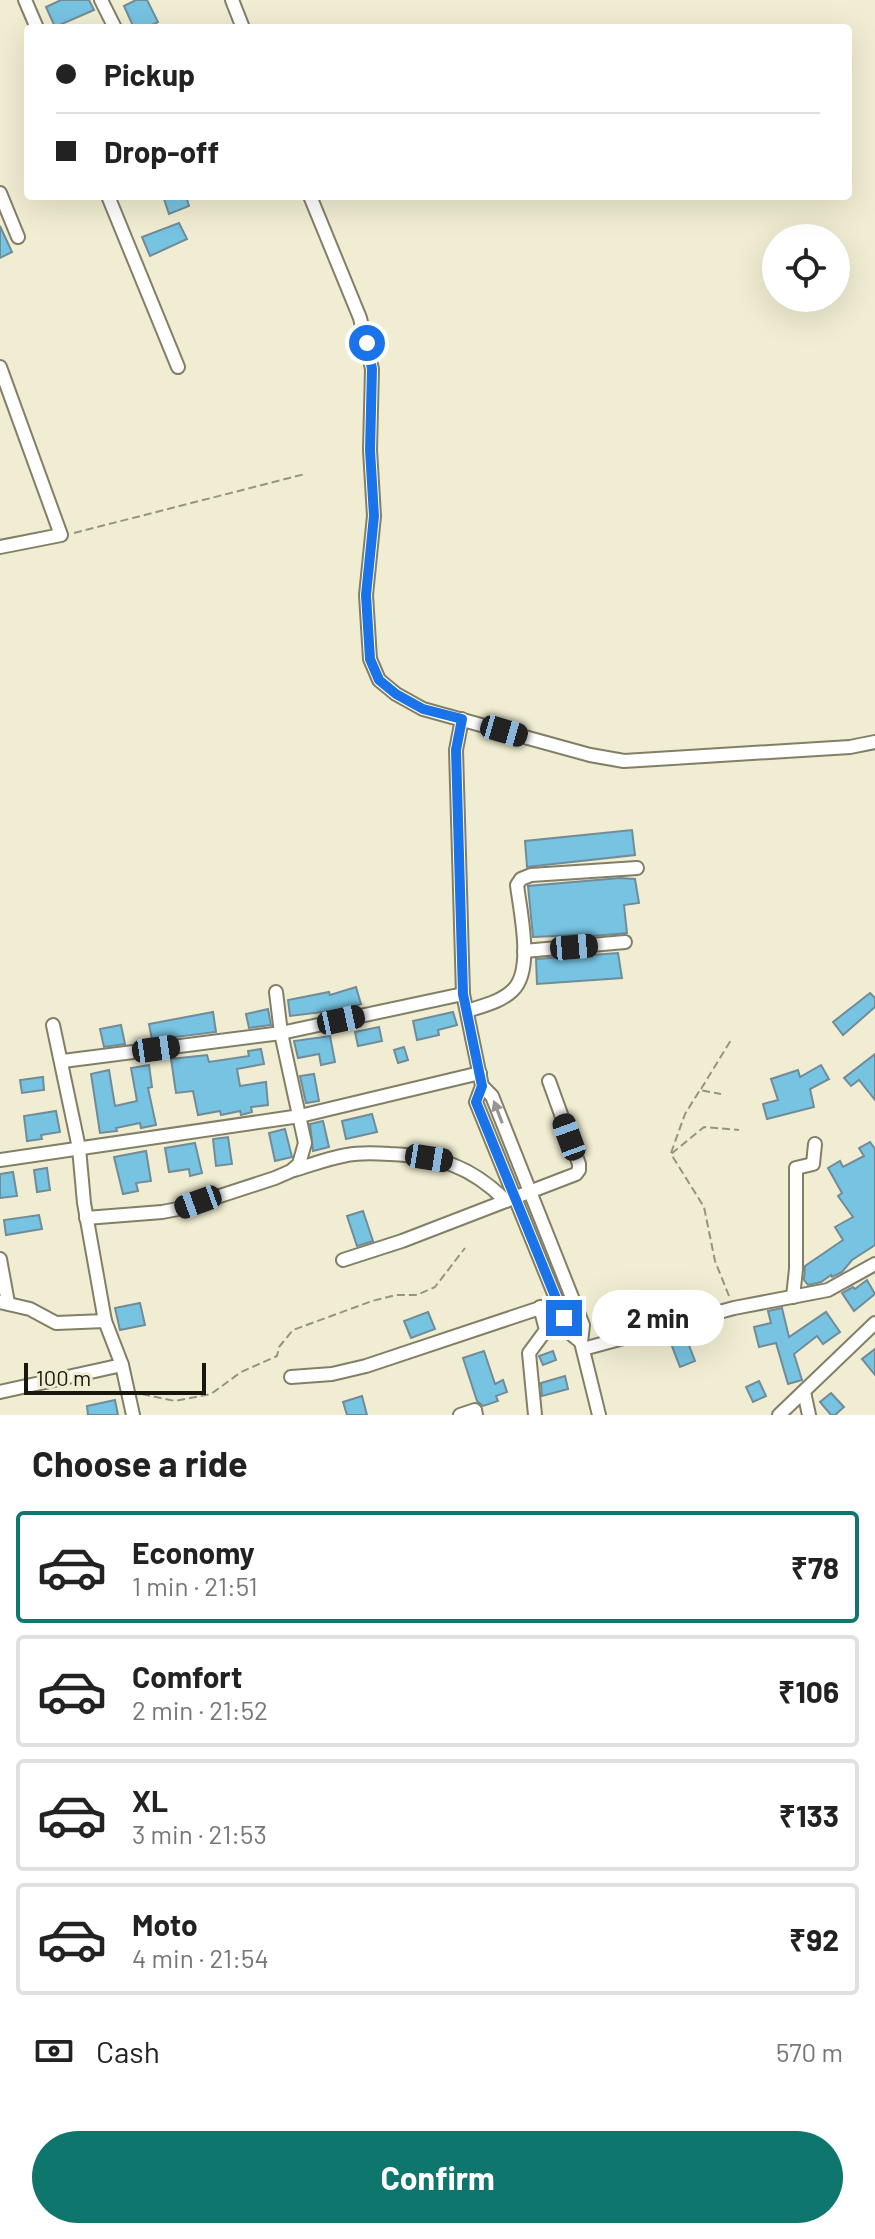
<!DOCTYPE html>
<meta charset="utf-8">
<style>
:root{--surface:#fff;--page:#f6f6f6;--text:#222;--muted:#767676;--line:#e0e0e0;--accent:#0f766e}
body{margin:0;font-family:Barlow,sans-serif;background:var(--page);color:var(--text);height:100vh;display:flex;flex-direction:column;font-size:30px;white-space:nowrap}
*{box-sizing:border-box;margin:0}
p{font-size:26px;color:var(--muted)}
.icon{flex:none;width:44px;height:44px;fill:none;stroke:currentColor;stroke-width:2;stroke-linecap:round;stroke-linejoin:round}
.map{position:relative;height:1415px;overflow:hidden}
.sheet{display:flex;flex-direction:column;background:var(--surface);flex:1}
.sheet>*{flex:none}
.hud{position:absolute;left:24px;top:24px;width:828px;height:176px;border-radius:8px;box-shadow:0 8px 32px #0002;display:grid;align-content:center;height:176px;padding:0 32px;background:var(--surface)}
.fabs{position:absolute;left:762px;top:224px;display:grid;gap:16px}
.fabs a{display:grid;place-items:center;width:88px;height:88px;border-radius:50%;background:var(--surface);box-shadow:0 8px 32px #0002;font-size:40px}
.scale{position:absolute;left:24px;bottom:20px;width:182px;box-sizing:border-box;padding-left:8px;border:4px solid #18170d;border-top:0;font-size:22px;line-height:28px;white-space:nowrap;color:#18170d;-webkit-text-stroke:6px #f0edd2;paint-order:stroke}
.end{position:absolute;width:36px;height:36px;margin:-18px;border:10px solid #1a73e8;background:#fff;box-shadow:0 0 0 4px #fff}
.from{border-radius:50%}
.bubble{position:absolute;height:56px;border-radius:28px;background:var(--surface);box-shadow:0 8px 32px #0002;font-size:26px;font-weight:700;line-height:56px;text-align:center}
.car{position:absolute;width:24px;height:48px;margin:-24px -12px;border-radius:10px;box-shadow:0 0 6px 2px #0007;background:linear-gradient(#222 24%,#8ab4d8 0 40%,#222 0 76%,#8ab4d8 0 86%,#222 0)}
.hud b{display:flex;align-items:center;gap:28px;height:76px;font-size:30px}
.hud b+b{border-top:2px solid var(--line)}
.hud i{width:20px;height:20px;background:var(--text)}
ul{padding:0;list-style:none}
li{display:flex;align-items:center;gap:24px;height:112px;margin:0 16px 12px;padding:0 16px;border:4px solid var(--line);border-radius:8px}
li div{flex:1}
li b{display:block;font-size:30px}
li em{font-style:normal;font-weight:700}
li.selected{border-color:var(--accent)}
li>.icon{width:72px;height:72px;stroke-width:1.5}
h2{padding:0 32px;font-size:36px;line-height:96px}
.pay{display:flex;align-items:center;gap:20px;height:88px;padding:0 32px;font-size:30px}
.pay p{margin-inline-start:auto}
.cta{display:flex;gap:16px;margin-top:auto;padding:16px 32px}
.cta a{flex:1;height:92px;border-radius:48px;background:var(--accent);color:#fff;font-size:32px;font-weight:700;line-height:92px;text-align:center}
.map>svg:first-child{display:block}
.building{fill:#77c3e2;stroke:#718c98;stroke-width:2}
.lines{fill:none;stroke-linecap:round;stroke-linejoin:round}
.minor-casing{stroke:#827f67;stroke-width:16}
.path{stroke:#969480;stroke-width:2;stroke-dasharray:8 4;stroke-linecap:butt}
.minor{stroke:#fff;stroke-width:12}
.oneway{fill:#979792}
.route{stroke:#1a73e8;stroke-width:10}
</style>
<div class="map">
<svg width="875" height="1415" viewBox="0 0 875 1415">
<rect width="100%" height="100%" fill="#f0edd2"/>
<g class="building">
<polygon points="61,0 89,0 94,10 55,27 46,7"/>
<polygon points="136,0 147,0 158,22 146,28 134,28 124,6"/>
<polygon points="163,196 186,196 189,206 169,214"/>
<polygon points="179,223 187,239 150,256 142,237"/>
<polygon points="0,226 12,252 0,258"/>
<polygon points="632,830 635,855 527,867 525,841"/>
<polygon points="620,878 635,879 639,903 624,905 627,933 581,937 580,935 533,937 528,886"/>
<polygon points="618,953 622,978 537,984 536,959"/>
<polygon points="356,987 361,1004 339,1010 290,1016 288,1000 329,992 330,995"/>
<polygon points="870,993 875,998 875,1007 843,1035 833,1022"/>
<polygon points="268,1009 271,1025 249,1028 246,1014"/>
<polygon points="213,1012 216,1032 152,1040 149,1024"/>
<polygon points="453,1012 457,1025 438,1030 439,1035 417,1040 413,1021"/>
<polygon points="121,1025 125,1044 104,1047 100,1029"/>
<polygon points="379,1027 382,1041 358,1046 355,1032"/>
<polygon points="330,1036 335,1062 321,1065 319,1054 298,1058 294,1041"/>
<polygon points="404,1047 408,1060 398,1063 394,1050"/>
<polygon points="261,1049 264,1064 237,1069 240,1086 266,1082 268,1105 251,1107 252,1112 241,1115 240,1111 221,1115 220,1111 198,1115 193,1091 176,1093 171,1059 207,1055 209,1062 249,1056 248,1051"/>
<polygon points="875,1054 875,1100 859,1080 851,1086 844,1078"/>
<polygon points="149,1065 152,1087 148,1088 156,1125 141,1128 140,1123 116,1128 117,1131 100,1133 91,1074 109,1070 115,1106 137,1101 131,1068"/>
<polygon points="821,1065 829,1079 810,1089 814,1107 767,1119 763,1104 778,1100 771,1079 798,1070 800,1077"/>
<polygon points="314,1074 319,1101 306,1103 300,1076"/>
<polygon points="43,1077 44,1090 22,1093 20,1080"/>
<polygon points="56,1111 60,1132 41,1135 42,1139 27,1141 24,1116"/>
<polygon points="372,1114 377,1132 346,1139 342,1121"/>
<polygon points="323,1121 329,1147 313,1151 310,1124"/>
<polygon points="285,1129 292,1157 275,1161 269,1133"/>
<polygon points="228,1137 232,1164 216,1166 213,1139"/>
<polygon points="870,1142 875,1149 875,1245 852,1260 842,1272 832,1277 831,1275 821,1282 808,1285 804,1280 805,1266 843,1240 835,1227 853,1217 838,1196 842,1193 828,1168 840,1161 843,1167 864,1156 859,1148"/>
<polygon points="195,1143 202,1173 190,1176 189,1169 169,1172 165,1148"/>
<polygon points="146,1151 151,1181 136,1183 138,1191 123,1194 114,1157"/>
<polygon points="47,1168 50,1190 37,1192 34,1170"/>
<polygon points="13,1172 17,1196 0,1198 0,1174"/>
<polygon points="363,1211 373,1241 357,1246 347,1216"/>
<polygon points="39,1215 42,1229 6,1235 4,1220"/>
<polygon points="867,1280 875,1294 854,1311 842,1293 853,1287 855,1289"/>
<polygon points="629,1299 634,1312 622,1317 617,1304"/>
<polygon points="140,1303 145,1325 120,1330 115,1308"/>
<polygon points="782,1308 789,1337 826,1312 840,1332 823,1344 817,1336 794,1354 802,1380 788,1384 776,1343 759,1347 754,1327 771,1323 768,1311"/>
<polygon points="428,1312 435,1329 411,1338 404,1321"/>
<polygon points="685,1335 695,1361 680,1367 670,1341"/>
<polygon points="875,1349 875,1375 862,1359"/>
<polygon points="484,1351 495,1384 503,1380 507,1392 496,1396 498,1401 483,1406 477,1401 463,1358"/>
<polygon points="553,1351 556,1360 543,1365 539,1356"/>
<polygon points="565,1376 568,1389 542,1396 541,1383"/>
<polygon points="759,1381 766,1396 753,1402 746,1387"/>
<polygon points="831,1393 844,1407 835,1415 831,1415 820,1402"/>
<polygon points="362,1396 367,1415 347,1415 343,1402"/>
<polygon points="115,1400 118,1415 88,1415 87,1406"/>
</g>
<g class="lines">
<defs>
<g id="minor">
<polyline points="25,0 37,28"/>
<polyline points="101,0 115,28"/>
<polyline points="232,0 243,28"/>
<polyline points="0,193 18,237"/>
<polyline points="108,196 178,367"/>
<polyline points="310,196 360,318 372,369 370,450 374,516 366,595 370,659 379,680 396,694 423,709 590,755 624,761 850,747 875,742"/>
<polyline points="0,367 61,535 0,547"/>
<polyline points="462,719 456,750 463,994 482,1086 476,1102 570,1333 581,1342"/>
<polyline points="524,951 625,942"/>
<path d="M467,1011C482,1006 501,1002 513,990C534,970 520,911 517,885L521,879L531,875L637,868"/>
<polyline points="53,1025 79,1148 84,1203 105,1321 122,1365 133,1415"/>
<polyline points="63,1061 281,1033 463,994"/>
<polyline points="482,1086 492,1096 583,1325 581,1342 599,1415"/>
<polyline points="0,1160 300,1116 480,1073"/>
<path d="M294,1170C311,1165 329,1158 347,1155C361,1152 376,1153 390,1154C439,1156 471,1166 506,1201"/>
<polyline points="86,1218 162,1212 183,1208 275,1178 291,1171 299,1164 305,1143 281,1033 276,992"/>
<polyline points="0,1259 8,1303"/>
<polyline points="343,1260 402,1241 576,1174 579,1170 579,1164 549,1081"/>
<polyline points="793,1297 796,1269 796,1168 813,1164 815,1144"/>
<polyline points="0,1302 30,1309 56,1323 105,1321"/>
<polyline points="583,1349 734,1308 828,1290 875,1264"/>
<polyline points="291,1377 332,1374 366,1366 558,1302"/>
<polyline points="0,1392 122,1365"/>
<polyline points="804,1392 809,1415"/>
<polyline points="460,1415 475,1410 476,1415"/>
<polyline points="535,1415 529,1353 546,1330 540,1307"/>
<polyline points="779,1415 875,1323"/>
</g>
</defs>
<use href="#minor" class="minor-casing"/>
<g class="path">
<polyline points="74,533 305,474"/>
<polyline points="701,1089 731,1040"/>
<polyline points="671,1153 685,1114 700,1090 721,1094"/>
<polyline points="729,1296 715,1261 704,1207 671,1154 704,1127 739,1130"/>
<polyline points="142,1394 175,1401 211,1394 241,1372 277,1356 279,1347 293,1330 372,1301 396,1295 417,1295 435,1287 465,1248"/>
</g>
<use href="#minor" class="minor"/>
</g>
<defs><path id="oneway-solid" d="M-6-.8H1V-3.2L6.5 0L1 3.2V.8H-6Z" transform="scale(2)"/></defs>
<use class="oneway" href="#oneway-solid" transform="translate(498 1112) rotate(-111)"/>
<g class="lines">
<polyline class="route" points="367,343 372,369 370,450 374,516 366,595 370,659 379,680 396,694 423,709 462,719 456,750 463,994 482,1086 476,1102 564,1318"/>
</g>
</svg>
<div class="fabs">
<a><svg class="icon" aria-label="locate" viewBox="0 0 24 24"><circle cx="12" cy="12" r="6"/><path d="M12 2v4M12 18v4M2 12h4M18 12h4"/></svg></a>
</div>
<div class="scale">100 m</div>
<i class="end from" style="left:367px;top:343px"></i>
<i class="end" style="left:564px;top:1318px"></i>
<div class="bubble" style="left:592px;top:1290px;width:132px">2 min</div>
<i class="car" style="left:504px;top:731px;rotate:106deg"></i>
<i class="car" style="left:574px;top:947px;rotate:85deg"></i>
<i class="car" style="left:341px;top:1020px;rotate:78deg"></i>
<i class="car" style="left:156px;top:1049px;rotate:82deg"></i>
<i class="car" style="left:569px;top:1137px;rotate:340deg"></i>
<i class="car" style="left:429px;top:1158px;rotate:99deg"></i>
<i class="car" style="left:198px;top:1202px;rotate:250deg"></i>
<div class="hud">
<b><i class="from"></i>Pickup</b>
<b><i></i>Drop-off</b>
</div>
</div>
<section class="sheet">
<h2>Choose a ride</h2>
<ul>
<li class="selected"><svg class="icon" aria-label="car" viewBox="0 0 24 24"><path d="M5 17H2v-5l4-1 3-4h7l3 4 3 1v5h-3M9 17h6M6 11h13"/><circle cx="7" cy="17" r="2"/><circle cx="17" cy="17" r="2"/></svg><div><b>Economy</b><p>1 min · 21:51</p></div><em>₹78</em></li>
<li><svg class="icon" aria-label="car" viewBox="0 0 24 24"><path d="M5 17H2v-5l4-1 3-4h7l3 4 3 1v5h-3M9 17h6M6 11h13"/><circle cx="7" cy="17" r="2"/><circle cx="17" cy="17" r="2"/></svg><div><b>Comfort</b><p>2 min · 21:52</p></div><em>₹106</em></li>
<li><svg class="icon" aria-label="car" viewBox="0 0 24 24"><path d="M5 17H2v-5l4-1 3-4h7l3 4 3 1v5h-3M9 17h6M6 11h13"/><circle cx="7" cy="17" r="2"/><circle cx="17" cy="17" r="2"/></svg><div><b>XL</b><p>3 min · 21:53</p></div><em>₹133</em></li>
<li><svg class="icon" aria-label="car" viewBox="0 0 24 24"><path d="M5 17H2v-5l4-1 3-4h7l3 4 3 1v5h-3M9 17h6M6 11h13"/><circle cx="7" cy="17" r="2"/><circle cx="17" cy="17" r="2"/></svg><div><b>Moto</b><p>4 min · 21:54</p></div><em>₹92</em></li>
</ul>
<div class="pay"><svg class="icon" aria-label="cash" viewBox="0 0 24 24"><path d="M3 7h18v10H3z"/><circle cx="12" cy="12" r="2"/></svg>Cash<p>570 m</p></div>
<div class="cta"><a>Confirm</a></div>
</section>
